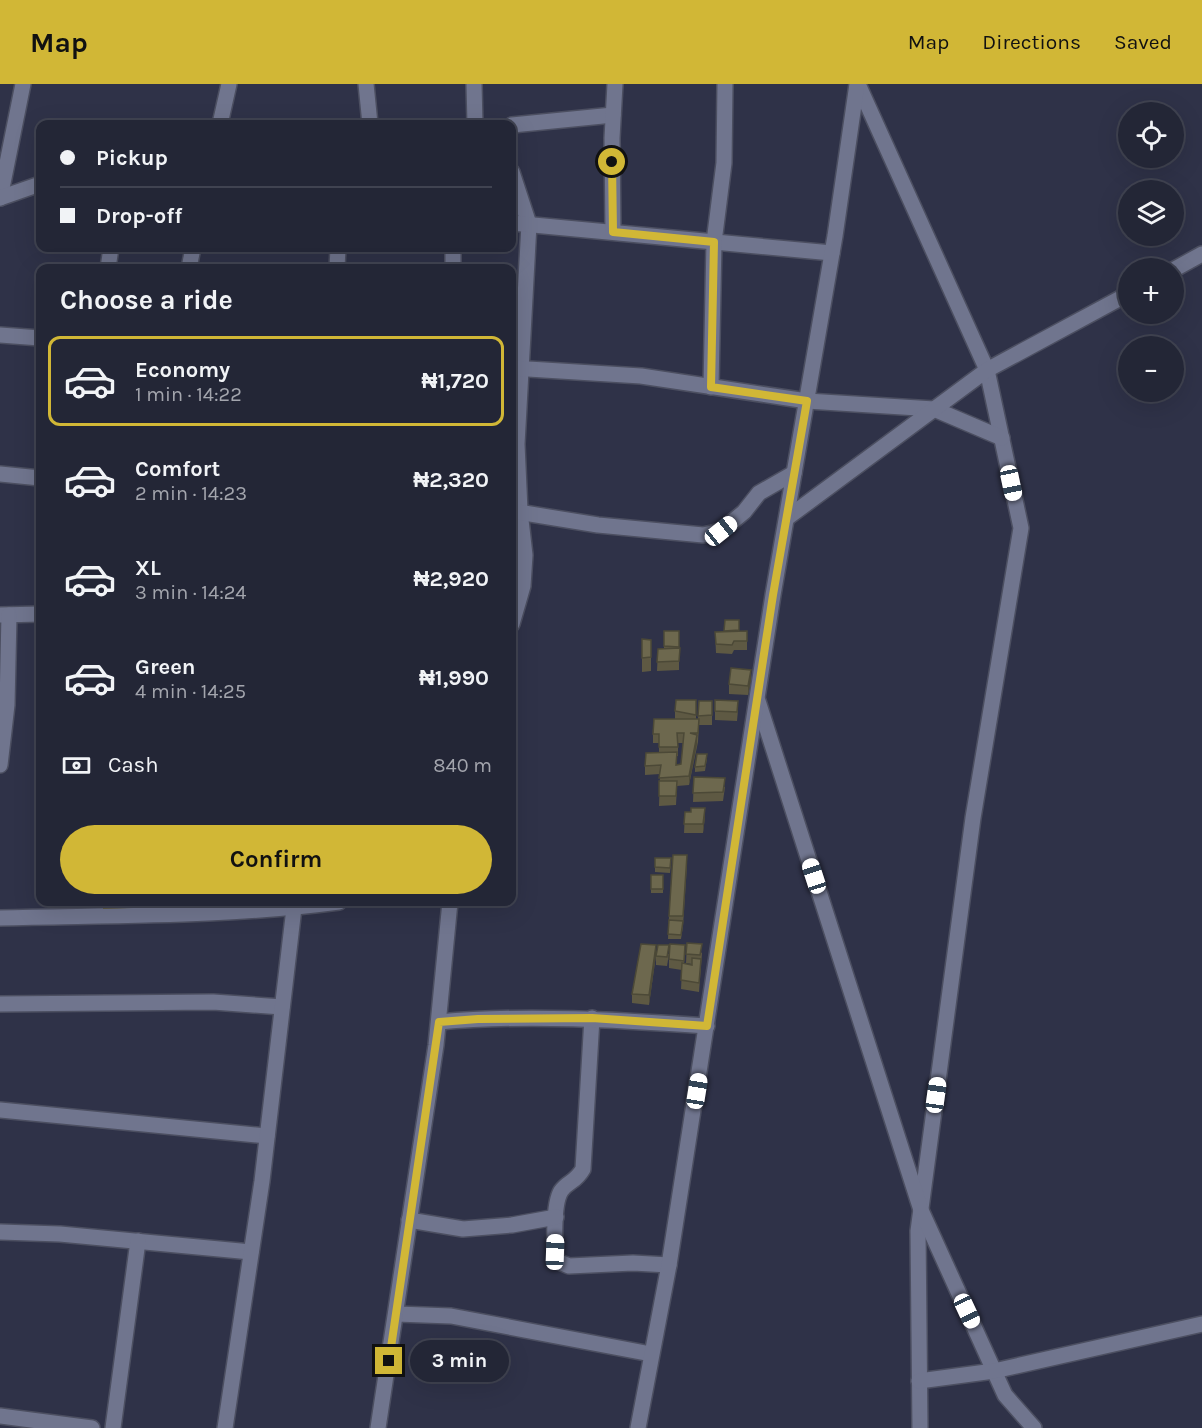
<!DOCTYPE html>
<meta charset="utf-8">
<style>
:root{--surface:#232636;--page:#2f3242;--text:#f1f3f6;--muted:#a3a5ad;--line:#404351;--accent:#d1b736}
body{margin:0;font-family:Karla,sans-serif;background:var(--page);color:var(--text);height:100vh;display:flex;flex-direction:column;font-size:22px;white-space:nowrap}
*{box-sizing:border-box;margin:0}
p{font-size:20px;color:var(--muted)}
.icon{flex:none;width:33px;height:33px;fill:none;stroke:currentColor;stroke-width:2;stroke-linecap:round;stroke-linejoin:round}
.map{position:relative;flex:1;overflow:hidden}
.panel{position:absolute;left:36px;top:180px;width:480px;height:642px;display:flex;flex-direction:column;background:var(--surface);border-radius:12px;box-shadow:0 6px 24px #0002,0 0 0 2px var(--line)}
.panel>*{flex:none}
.top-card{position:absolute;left:36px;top:36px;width:480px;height:132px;border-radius:12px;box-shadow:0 6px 24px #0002,0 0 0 2px var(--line);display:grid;align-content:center;height:132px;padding:0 24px;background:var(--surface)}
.buttons{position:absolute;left:1118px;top:18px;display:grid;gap:12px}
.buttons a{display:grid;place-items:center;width:66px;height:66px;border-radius:50%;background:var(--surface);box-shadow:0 6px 24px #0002,0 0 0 2px var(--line);font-size:30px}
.end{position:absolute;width:27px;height:27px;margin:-14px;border:8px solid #d1b736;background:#111;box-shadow:0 0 0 3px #111}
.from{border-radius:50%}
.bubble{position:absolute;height:42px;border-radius:21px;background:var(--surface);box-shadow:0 6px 24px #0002,0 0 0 2px var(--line);font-size:20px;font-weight:700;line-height:42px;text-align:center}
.car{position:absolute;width:18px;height:36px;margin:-18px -9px;border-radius:8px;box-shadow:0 0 4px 2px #0007;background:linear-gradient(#fff 24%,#345 0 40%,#fff 0 76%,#345 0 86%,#fff 0)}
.top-card b{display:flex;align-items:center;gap:21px;height:57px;font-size:22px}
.top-card b+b{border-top:2px solid var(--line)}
.top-card i{width:15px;height:15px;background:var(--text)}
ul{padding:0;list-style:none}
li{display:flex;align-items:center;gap:18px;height:90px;margin:0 12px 9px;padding:0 12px;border:3px solid transparent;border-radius:12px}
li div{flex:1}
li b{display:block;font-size:22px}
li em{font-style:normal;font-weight:700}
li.active{border-color:var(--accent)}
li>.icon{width:54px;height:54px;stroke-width:1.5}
h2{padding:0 24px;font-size:27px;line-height:72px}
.pay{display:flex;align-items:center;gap:15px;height:66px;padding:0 24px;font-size:22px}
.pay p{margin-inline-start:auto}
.primary-button{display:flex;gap:12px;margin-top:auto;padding:12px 24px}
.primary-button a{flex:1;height:69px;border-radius:36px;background:var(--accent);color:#111;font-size:24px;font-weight:700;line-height:69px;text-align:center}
header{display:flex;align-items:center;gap:36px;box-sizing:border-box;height:84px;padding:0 30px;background:var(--accent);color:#111}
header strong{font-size:28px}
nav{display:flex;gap:33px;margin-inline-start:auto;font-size:21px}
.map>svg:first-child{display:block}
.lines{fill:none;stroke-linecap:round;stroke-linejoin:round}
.street-casing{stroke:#4c4f61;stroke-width:18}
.street{stroke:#70758e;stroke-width:15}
.wall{fill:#5e5943;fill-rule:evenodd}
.shaded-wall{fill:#4c4937}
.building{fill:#6d684e;stroke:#4c4937;stroke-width:1.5}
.route{stroke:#d1b736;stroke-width:8}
</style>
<header>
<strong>Map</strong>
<nav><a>Map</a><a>Directions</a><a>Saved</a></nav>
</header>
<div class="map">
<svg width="1202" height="1344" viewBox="0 0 1202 1344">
<rect width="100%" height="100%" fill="#2f3248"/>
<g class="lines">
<defs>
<g id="street">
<polyline points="366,0 370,40"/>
<polyline points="474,0 475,40"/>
<polyline points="858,0 987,286 1021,444 973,734 918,1147 920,1344"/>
<polyline points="220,40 229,0"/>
<polyline points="512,41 613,31"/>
<polyline points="512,88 529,140 517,360 520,427 525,471 523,502 512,540"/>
<polyline points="0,114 23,0"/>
<polyline points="0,114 40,100"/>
<polyline points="512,139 832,169"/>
<polyline points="613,148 612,54 615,0"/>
<polyline points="453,164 453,184"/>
<polyline points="108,184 111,164"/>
<polyline points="189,184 193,164"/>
<polyline points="337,184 338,164"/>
<polyline points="1173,186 1202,170"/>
<polyline points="0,251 40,254"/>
<polyline points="512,284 641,292 807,317 934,325 1002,354"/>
<polyline points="711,303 714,158 724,79 725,0"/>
<polyline points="0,390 40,394"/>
<polyline points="512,427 598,441 703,451 721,447 744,428 759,409 794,389"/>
<polyline points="787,434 987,286 1128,210"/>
<polyline points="0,531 40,530"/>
<polyline points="758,617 921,1126 1005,1311 1034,1344"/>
<polyline points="0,681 7,621 9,531"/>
<path d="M0,834C113,831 227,833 339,818"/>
<polyline points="0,920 213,918 282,923"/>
<path d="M592,934L583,1085C575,1099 568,1097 561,1107C553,1120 554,1162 557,1177L569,1182L633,1179L669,1181"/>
<path d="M439,938C528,930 618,936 707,942"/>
<polyline points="0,1026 267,1052"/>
<polyline points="409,1136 463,1145 512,1141 556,1133"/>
<polyline points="0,1148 60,1150 251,1168"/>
<polyline points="397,1230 451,1232 651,1270"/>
<polyline points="919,1297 994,1287 1202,1240"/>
<polyline points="0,1332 92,1344"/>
<polyline points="113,1344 138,1157"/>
<polyline points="225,1344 262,1097 294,824"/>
<polyline points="378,1344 436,961 450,818"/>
<polyline points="638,1344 669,1181 773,511 835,152 857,0"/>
</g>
</defs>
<use href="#street" class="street-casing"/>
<use href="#street" class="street"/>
</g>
<g class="wall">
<polygon points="739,536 739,547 747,557 747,566 734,566 732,570 716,569 715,548 724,548"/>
<polygon points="664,547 679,547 679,586 657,587 658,565 664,565"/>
<polygon points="642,555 651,556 651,587 642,588"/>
<polygon points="751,595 748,611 729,610 729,600"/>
<path d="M696,616V635H698L699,617H712V641H699L698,658L689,701L677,702L676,721L659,722L660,690L645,691V682L659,668V659H653V650L675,635V627ZM678,659H683L681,680L676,681L677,672H678Z"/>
<polygon points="715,616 738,626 737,637 715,636"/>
<polygon points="707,674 705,687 695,688 695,683"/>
<polygon points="694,693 725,703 723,717 693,718"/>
<polygon points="685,728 705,733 703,749 684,749"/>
<polygon points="671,778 670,789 655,788 655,783"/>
<polygon points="687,780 683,842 681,855 668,855 669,832"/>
<rect x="651" y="791" width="12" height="18"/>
<polygon points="103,818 133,818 133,824 103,825"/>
<polygon points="137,818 163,818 163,823 137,824"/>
<polygon points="687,859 702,869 699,908 681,905 682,886 669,884 669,875 685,861 684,880 692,881 692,880 686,879"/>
<polygon points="669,870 667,882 656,881 656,872"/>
<polygon points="656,871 649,921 632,919 632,910"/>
</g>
<g class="shaded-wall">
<polygon points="751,586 751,595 748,611 748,602"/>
<polygon points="697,651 697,660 689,701 689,692"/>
<polygon points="705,724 705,733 703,749 703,740"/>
<polygon points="656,861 656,871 649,921 649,911"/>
</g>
<g class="building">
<polygon points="725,536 739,536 739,546 724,547"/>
<polygon points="664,547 679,547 679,563 664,562"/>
<polygon points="747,547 747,557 734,557 732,561 716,560 715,548"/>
<polygon points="642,555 651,556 651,573 642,574"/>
<polygon points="680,564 679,577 657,578 658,565"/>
<polygon points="731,584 751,586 748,602 729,600"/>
<polygon points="676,616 696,616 696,631 675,627"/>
<polygon points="715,616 738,617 737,628 715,627"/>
<polygon points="699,617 712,617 712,631 698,632"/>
<polygon points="654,635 699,635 698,649 690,649 697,651 689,692 659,694 661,681 645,682 646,669 677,668 676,681 681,680 684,649 677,649 678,663 659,663 659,650 653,650"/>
<polygon points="697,670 707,670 705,682 695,683"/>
<polygon points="694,693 725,694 723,708 693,709"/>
<polygon points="659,697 677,697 676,712 659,712"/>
<polygon points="691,724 705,724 703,740 684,740 685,728 691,728"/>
<polygon points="673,771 687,771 683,832 669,832"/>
<polygon points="655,774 671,774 670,784 655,783"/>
<rect x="651" y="791" width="12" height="14"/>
<polygon points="669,836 683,837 681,851 668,850"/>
<polygon points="687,859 702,860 700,871 686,870"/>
<polygon points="641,860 656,861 649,911 632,910"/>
<polygon points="670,860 685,861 684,877 669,875"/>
<polygon points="658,861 669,861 667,873 656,872"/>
<polygon points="692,874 701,875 699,899 681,896 682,879 692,881"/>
</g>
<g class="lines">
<polyline class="route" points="389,1277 439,938 478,935 592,934 707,942 773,511 807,317 711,303 714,158 613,148 612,78"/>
</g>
</svg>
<div class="buttons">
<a><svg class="icon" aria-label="locate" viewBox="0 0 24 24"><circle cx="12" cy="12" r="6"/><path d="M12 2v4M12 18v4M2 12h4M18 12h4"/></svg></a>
<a><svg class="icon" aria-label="layers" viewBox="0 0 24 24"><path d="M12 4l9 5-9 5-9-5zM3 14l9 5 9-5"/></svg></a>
<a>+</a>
<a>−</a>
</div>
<i class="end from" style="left:612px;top:78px"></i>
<i class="end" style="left:389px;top:1277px"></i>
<div class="bubble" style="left:410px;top:1256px;width:99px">3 min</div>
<i class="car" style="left:1011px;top:399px;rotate:168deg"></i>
<i class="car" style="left:721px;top:447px;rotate:51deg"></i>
<i class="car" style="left:814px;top:792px;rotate:342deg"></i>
<i class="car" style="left:697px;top:1007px;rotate:9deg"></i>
<i class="car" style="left:936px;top:1011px;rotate:8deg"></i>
<i class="car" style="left:555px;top:1168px;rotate:2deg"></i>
<i class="car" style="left:967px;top:1227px;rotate:155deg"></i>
<div class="top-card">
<b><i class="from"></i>Pickup</b>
<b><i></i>Drop-off</b>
</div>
<section class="panel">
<h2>Choose a ride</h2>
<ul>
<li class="active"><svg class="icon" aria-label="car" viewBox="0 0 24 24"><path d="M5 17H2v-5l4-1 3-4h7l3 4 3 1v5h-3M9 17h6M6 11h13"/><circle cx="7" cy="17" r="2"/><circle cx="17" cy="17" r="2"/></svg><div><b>Economy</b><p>1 min · 14:22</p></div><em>₦1,720</em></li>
<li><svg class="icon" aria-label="car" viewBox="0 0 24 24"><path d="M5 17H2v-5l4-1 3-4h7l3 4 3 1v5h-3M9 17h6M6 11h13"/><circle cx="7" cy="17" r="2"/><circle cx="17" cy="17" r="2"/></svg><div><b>Comfort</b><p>2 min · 14:23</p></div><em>₦2,320</em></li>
<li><svg class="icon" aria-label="car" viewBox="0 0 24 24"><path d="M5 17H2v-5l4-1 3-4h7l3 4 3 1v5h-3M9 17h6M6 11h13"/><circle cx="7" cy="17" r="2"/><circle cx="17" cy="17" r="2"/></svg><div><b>XL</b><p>3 min · 14:24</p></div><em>₦2,920</em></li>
<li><svg class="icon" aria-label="car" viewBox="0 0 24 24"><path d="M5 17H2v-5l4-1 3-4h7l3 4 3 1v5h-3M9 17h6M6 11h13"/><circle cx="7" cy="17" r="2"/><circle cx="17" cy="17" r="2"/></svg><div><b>Green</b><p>4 min · 14:25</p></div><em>₦1,990</em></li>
</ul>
<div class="pay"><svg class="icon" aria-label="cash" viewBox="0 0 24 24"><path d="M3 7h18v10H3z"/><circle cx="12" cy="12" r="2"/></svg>Cash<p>840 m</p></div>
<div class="primary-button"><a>Confirm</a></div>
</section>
</div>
